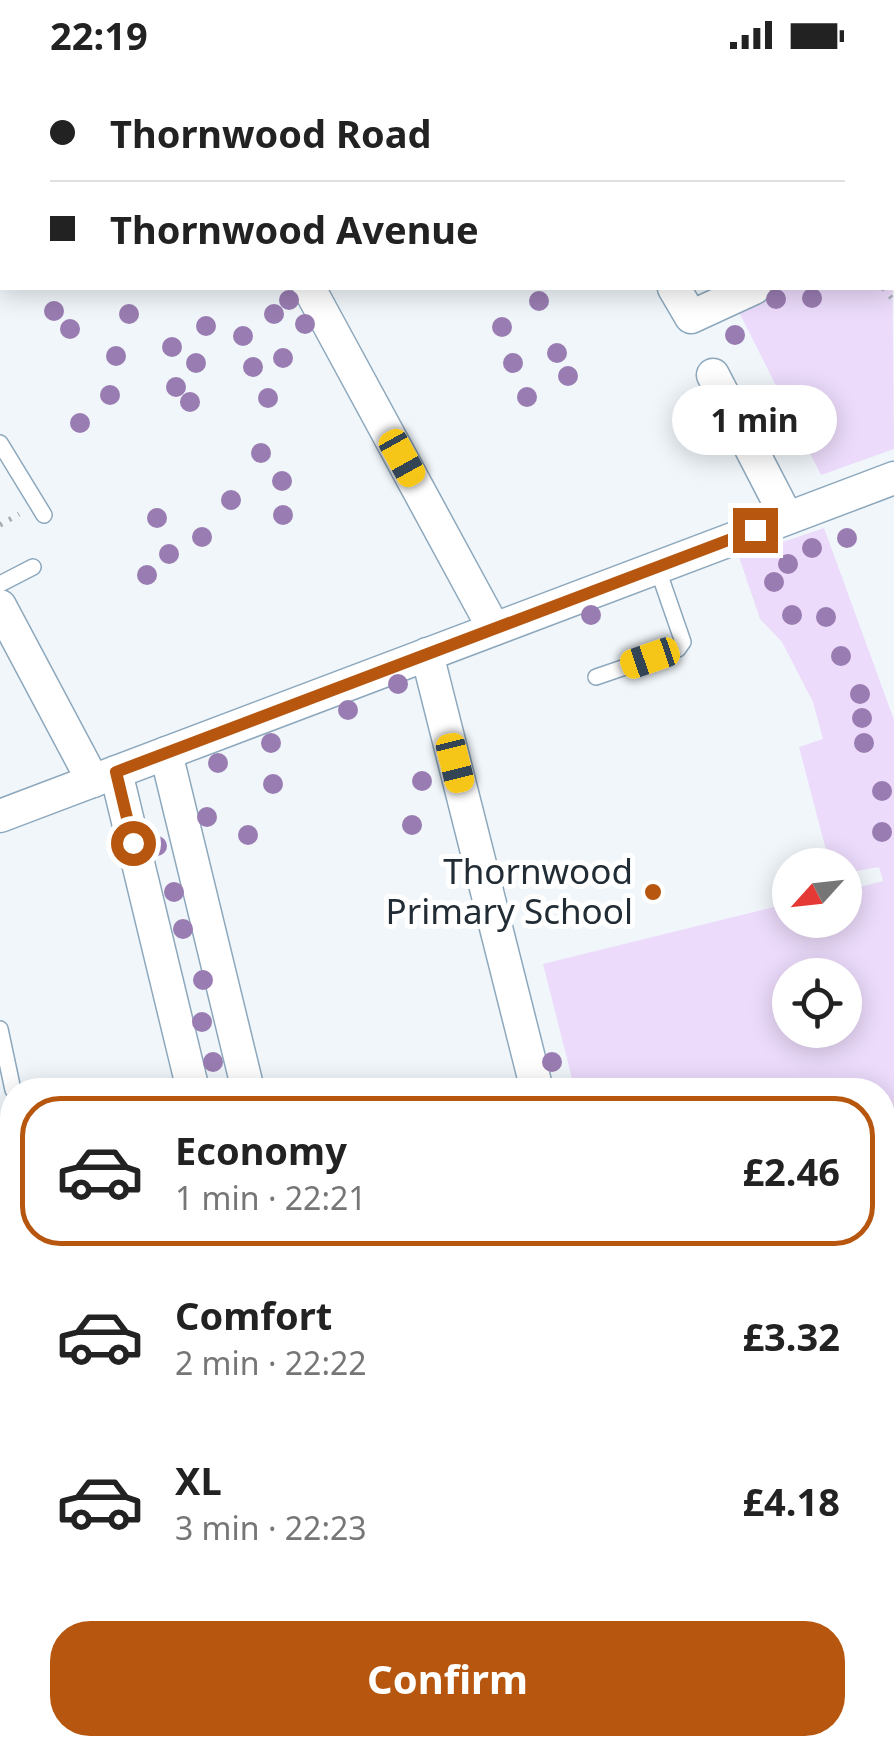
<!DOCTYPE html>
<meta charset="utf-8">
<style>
:root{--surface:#fff;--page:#f6f6f6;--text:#222;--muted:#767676;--line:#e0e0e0;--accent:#b7570f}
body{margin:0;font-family:"Noto Sans",sans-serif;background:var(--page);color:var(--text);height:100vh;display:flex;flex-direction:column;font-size:38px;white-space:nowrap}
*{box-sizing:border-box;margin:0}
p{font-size:32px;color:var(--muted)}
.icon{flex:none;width:55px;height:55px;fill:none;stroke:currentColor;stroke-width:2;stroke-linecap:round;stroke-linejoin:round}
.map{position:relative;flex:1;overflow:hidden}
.side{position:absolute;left:0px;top:1008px;width:895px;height:678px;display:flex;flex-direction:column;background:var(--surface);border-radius:40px 40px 0 0;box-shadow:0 5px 25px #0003}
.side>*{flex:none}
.guide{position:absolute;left:0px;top:0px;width:895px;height:220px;box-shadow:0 5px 25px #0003;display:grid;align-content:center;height:220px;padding:0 50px;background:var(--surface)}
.needle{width:65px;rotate:243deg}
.tools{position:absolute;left:772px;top:778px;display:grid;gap:20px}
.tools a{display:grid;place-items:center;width:90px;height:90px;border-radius:50%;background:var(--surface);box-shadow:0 5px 25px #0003;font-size:50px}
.end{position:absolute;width:45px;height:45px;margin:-22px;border:12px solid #b7570f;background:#fff;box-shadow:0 0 0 5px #fff}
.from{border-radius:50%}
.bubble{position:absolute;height:70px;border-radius:35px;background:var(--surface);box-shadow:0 5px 25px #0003;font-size:32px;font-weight:700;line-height:70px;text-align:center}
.car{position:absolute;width:30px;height:60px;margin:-30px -15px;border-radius:12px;box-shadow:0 0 8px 2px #0007;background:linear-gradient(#f5c518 24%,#345 0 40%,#f5c518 0 76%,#345 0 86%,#f5c518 0)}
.guide b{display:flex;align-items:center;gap:35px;height:95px;font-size:38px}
.guide b+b{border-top:2px solid var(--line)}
.guide i{width:25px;height:25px;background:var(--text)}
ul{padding:18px 0 0;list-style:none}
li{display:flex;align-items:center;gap:30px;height:150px;margin:0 20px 15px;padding:0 30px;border:5px solid transparent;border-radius:40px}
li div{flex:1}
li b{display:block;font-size:38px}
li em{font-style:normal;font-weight:700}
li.current{border-color:var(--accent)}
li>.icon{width:90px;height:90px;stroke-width:1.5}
.action{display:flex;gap:20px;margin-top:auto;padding:20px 50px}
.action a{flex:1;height:115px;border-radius:40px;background:var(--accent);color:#fff;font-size:40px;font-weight:700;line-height:115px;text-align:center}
.status{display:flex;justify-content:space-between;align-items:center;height:70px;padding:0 50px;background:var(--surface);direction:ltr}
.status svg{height:28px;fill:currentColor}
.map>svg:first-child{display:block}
.green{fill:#ecdbfb;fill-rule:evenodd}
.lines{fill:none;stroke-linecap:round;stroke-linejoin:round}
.lane-casing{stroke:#8da8bd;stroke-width:18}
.street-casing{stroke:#8da8bd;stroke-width:35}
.path{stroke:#a5adb3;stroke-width:5;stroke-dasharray:2.5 8;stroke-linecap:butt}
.lane{stroke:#fff;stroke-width:15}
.street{stroke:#fff;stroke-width:32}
.tree{fill:#997cb1}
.route{stroke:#b7570f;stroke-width:12}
.poi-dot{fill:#b7570f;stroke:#fff;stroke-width:4}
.labels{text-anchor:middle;stroke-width:10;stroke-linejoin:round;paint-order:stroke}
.poi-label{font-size:35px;fill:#212c35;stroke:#fff;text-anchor:end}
</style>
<div class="status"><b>22:19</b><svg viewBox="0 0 49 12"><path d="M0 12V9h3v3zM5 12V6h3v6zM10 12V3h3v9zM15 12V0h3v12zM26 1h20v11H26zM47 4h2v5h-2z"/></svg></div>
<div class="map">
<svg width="894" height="1683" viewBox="0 0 894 1683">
<rect width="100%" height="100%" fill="#f0f6fa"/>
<g class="green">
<polygon points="892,163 894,379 821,405 737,238 779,218 892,218"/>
<path d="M824,458L894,650V1178L883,1180L882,1020H575L543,894L790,833V850H845V821L883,811L879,797L845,803V795H830L799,677L823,669L813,632L782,572L760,549L739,487ZM845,905V960H790V905Z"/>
<polygon points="75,1672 311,1672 311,1673 293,1683 74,1683"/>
</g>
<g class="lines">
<defs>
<g id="lane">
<polyline points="858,0 859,2"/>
<polyline points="0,373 44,445"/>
<polyline points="0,514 33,497"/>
<polyline points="596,607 678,579 683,572 657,497"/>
<polyline points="0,959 13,1020"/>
</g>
<g id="street">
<polyline points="191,0 192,2"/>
<polyline points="550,0 552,2"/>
<polyline points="617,2 622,0"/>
<polyline points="892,150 894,149"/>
<polyline points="309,218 494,559"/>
<polyline points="674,218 691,247 754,218"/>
<polyline points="713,305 787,448"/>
<polyline points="0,536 93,711"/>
<polyline points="427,584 537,1020"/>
<polyline points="166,683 248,1020"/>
<polyline points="116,702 193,1020"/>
<polyline points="0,746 894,408"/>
<polyline points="882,1210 894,1208"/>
<polyline points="0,1369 12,1366"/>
<polyline points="329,1683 347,1672"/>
<polyline points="522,1683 524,1672"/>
</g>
</defs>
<use href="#lane" class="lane-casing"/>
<use href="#street" class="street-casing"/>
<g class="path">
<polyline points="883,218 894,231"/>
<polyline points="0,455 19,444"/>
<polyline points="458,1672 466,1683"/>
<polyline points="166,1683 179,1672"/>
<polyline points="267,1683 276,1672"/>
</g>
<use href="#lane" class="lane"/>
<use href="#street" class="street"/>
</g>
<g class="tree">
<circle cx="812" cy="228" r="10"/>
<circle cx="776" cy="229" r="10"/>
<circle cx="289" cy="230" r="10"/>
<circle cx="539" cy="231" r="10"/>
<circle cx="54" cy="241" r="10"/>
<circle cx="129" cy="244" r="10"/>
<circle cx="274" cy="244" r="10"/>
<circle cx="305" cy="254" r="10"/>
<circle cx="206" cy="256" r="10"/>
<circle cx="502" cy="257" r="10"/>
<circle cx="70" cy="259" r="10"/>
<circle cx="735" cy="265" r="10"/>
<circle cx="243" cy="266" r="10"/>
<circle cx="172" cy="277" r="10"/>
<circle cx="557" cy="283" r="10"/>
<circle cx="116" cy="286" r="10"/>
<circle cx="283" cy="288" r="10"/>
<circle cx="196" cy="293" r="10"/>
<circle cx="513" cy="293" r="10"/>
<circle cx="253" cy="297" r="10"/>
<circle cx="568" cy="306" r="10"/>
<circle cx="176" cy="317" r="10"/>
<circle cx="110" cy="325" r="10"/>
<circle cx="527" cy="327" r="10"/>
<circle cx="268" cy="328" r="10"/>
<circle cx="190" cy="332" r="10"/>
<circle cx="80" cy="353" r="10"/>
<circle cx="261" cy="383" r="10"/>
<circle cx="282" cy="411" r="10"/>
<circle cx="231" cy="430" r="10"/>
<circle cx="283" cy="445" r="10"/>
<circle cx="157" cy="448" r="10"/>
<circle cx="202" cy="467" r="10"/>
<circle cx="847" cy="468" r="10"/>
<circle cx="812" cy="478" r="10"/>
<circle cx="169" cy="484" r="10"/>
<circle cx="788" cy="494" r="10"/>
<circle cx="147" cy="505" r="10"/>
<circle cx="774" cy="512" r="10"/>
<circle cx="591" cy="545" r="10"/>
<circle cx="792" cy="545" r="10"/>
<circle cx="826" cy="547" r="10"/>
<circle cx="841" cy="586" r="10"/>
<circle cx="398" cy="614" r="10"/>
<circle cx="860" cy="624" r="10"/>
<circle cx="348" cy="640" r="10"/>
<circle cx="862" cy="648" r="10"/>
<circle cx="271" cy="673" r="10"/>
<circle cx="864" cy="673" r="10"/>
<circle cx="218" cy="693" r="10"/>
<circle cx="422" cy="711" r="10"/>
<circle cx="273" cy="714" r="10"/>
<circle cx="882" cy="721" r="10"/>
<circle cx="207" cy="747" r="10"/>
<circle cx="412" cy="755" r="10"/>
<circle cx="882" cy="762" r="10"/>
<circle cx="248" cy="765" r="10"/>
<circle cx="157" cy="776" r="10"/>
<circle cx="174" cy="822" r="10"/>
<circle cx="183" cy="859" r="10"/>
<circle cx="203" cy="910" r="10"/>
<circle cx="202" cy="952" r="10"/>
<circle cx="213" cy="992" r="10"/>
<circle cx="552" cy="992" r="10"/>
</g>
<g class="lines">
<polyline class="route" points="133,773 116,702 755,460"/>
</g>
<circle class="poi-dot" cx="653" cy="822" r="10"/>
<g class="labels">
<g class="poi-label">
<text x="633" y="814">Thornwood<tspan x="633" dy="40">Primary School</tspan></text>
</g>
</g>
</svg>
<div class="tools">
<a><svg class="needle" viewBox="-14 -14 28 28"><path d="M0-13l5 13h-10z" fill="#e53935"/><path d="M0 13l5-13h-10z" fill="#767676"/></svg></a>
<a><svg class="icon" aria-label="locate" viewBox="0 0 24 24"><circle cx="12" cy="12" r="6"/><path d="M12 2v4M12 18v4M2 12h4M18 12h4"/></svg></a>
</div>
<i class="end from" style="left:133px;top:773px"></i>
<i class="end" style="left:755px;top:460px"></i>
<div class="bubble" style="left:672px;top:315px;width:165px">1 min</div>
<i class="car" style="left:402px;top:388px;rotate:151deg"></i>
<i class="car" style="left:650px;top:588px;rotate:251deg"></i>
<i class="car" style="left:455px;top:693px;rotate:166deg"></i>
<div class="guide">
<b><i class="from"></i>Thornwood Road</b>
<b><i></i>Thornwood Avenue</b>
</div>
<section class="side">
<ul>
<li class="current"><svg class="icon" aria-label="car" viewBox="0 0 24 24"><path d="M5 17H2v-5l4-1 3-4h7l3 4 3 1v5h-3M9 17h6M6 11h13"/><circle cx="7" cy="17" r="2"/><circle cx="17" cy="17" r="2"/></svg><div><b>Economy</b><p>1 min · 22:21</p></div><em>£2.46</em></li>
<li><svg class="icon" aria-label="car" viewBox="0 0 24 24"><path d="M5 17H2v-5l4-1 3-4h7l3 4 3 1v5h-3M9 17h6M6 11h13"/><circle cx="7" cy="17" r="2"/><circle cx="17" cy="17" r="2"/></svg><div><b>Comfort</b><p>2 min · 22:22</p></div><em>£3.32</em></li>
<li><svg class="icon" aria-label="car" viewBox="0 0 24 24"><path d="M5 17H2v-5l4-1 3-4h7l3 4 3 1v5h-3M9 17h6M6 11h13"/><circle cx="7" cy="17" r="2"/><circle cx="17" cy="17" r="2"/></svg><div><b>XL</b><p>3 min · 22:23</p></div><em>£4.18</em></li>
</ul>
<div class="action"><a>Confirm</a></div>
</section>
</div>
